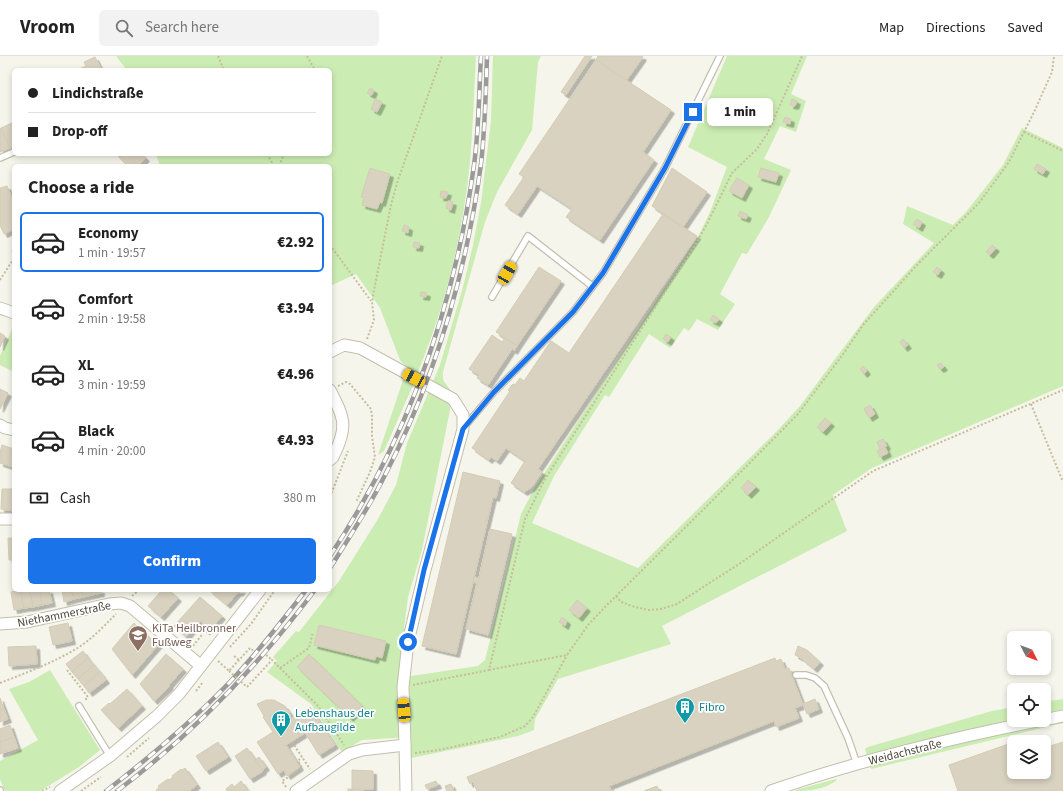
<!DOCTYPE html>
<meta charset="utf-8">
<style>
:root{--surface:#fff;--page:#f2f2f2;--text:#222;--muted:#767676;--line:#e0e0e0;--accent:#1a73e8}
body{margin:0;font-family:"Source Sans 3",sans-serif;background:var(--page);color:var(--text);height:100vh;display:flex;flex-direction:column;font-size:15px;white-space:nowrap}
*{box-sizing:border-box;margin:0}
p{font-size:13px;color:var(--muted)}
.icon{flex:none;width:22px;height:22px;fill:none;stroke:currentColor;stroke-width:2;stroke-linecap:round;stroke-linejoin:round}
.map{position:relative;flex:1;overflow:hidden}
.details{position:absolute;left:12px;top:108px;width:320px;height:428px;display:flex;flex-direction:column;background:var(--surface);border-radius:6px;box-shadow:0 2px 6px #0003}
.details>*{flex:none}
.top-card{position:absolute;left:12px;top:12px;width:320px;height:88px;border-radius:6px;box-shadow:0 2px 6px #0003;display:grid;align-content:center;height:88px;padding:0 16px;background:var(--surface)}
.needle{width:26px;rotate:132deg}
.buttons{position:absolute;left:1007px;top:575px;display:grid;gap:8px}
.buttons a{display:grid;place-items:center;width:44px;height:44px;border-radius:6px;background:var(--surface);box-shadow:0 2px 6px #0003;font-size:20px}
.end{position:absolute;width:18px;height:18px;margin:-9px;border:5px solid #1a73e8;background:#fff;box-shadow:0 0 0 2px #fff}
.from{border-radius:50%}
.bubble{position:absolute;height:28px;border-radius:6px;background:var(--surface);box-shadow:0 2px 6px #0003;font-size:13px;font-weight:800;line-height:28px;text-align:center}
.car{position:absolute;width:12px;height:24px;margin:-12px -6px;border-radius:5px;box-shadow:0 0 3px 1px #0007;background:linear-gradient(#f5c518 24%,#345 0 40%,#f5c518 0 76%,#345 0 86%,#f5c518 0)}
.top-card b{display:flex;align-items:center;gap:14px;height:38px;font-size:15px}
.top-card b+b{border-top:1px solid var(--line)}
.top-card i{width:10px;height:10px;background:var(--text)}
ul{padding:0;list-style:none}
li{display:flex;align-items:center;gap:12px;height:60px;margin:0 8px 6px;padding:0 8px;border:2px solid transparent;border-radius:6px}
li div{flex:1}
li b{display:block;font-size:15px}
li em{font-style:normal;font-weight:800}
li.on{border-color:var(--accent)}
li>.icon{width:36px;height:36px;stroke-width:1.5}
h2{padding:0 16px;font-size:18px;line-height:48px}
.pay{display:flex;align-items:center;gap:10px;height:44px;padding:0 16px;font-size:15px}
.pay p{margin-inline-start:auto}
.button{display:flex;gap:8px;margin-top:auto;padding:8px 16px}
.button a{flex:1;height:46px;border-radius:6px;background:var(--accent);color:#fff;font-size:16px;font-weight:800;line-height:46px;text-align:center}
header{display:flex;align-items:center;gap:24px;box-sizing:border-box;height:56px;padding:0 20px;background:var(--surface);border-bottom:1px solid var(--line)}
header strong{font-size:19px}
nav{display:flex;gap:22px;margin-inline-start:auto;font-size:14px}
.search{width:280px;height:36px;background:var(--page);display:flex;align-items:center;gap:10px;box-sizing:border-box;padding:0 14px;border-radius:6px;color:var(--muted);font-size:15px}
.map>svg:first-child{display:block}
.green{fill:#cbecb3}
.building{fill:#d9d2c0;stroke:#d4ccb3;filter:url(#shadow)}
.lines{fill:none;stroke-linecap:round;stroke-linejoin:round}
.lane-casing{stroke:#c3bead;stroke-width:8}
.street-casing{stroke:#c3bead;stroke-width:13}
.path{stroke:#c5bd9d;stroke-width:2;stroke-dasharray:2 2;stroke-linecap:butt}
.lane{stroke:#fff;stroke-width:5.5}
.street{stroke:#fff;stroke-width:11}
.rail-casing{stroke:#9a9a9a;stroke-width:4.5}
.rail{stroke:#fff;stroke-width:3;stroke-dasharray:9;stroke-linecap:butt}
.path-bridge{stroke:#c5bd9d;stroke-width:2;stroke-dasharray:2 2;stroke-linecap:butt}
.route{stroke:#1a73e8;stroke-width:5}
.labels{text-anchor:middle;stroke-width:3.5;stroke-linejoin:round;paint-order:stroke}
.street-label{font-size:12px;fill:#4c4738;stroke:#fff}
.education-label{font-size:12px;fill:#785e54;stroke:#fff;text-anchor:start}
.culture-label{font-size:12px;fill:#0d838f;stroke:#fff;text-anchor:start}
</style>
<header>
<strong>Vroom</strong>
<div class="search"><svg class="icon" aria-label="search" viewBox="0 0 24 24"><circle cx="10" cy="10" r="6"/><path d="M15 15l6 6"/></svg>Search here</div>
<nav><a>Map</a><a>Directions</a><a>Saved</a></nav>
</header>
<div class="map">
<svg width="1063" height="735" viewBox="0 0 1063 735">
<defs>
<filter id="shadow"><feDropShadow dx="3.5" dy="3.5" stdDeviation="0" flood-color="#0004"/></filter>
</defs>
<rect width="100%" height="100%" fill="#f6f5eb"/>
<g class="green">
<path d="M116,0H476C474,36 473,71 470,106C463,178 445,252 417,318L408,313L400,304L380,252L356,218L330,230V110H160L156,98H330V14H127Z"/>
<polygon points="493,0 541,0 538,6 532,74 497,136 485,166 443,316 443,324 451,335 450,354 422,494 408,541 398,622 478,610 485,604 521,458 534,433 698,181 710,156 727,111 688,91 727,0 807,0 791,38 806,45 796,76 780,70 764,103 791,114 769,161 747,198 742,197 720,238 735,248 718,274 697,263 689,275 684,272 670,292 649,278 609,341 605,339 554,420 532,467 638,512 776,376 800,350 874,251 934,187 903,168 907,150 953,169 966,156 1003,109 1022,72 1063,92 1063,330 872,412 833,439 847,475 662,570 671,588 558,623 535,663 534,674 518,680 411,702 410,681 362,684 342,696 311,648 267,616 277,605 273,601 296,575 299,576 339,525 378,463 396,429 407,387 440,309 463,231 473,189 481,147 491,65"/>
<polygon points="14,269 14,316 0,309 0,300"/>
<polygon points="404,321 414,327 384,395 378,399"/>
<polygon points="50,614 100,694 79,711 40,735 5,735 0,723 0,705 38,684 9,633 29,626"/>
<polygon points="1063,643 1063,667 871,713 865,693 868,691 992,655 1014,651 1014,664 1044,664 1044,646"/>
<path d="M836,723L837,724C826,733 809,735 795,735L799,733Z"/>
</g>
<g class="building">
<polygon points="585,0 592,0 566,39 561,36"/>
<polygon points="598,0 642,0 643,1 626,25 596,4"/>
<polygon points="95,1 101,13 102,12 103,14 77,14 86,10 84,6"/>
<polygon points="596,4 671,54 643,96 654,104 600,184 566,161 572,153 537,130 518,158 505,149 524,121 519,118"/>
<polygon points="370,32 374,34 372,39 367,37"/>
<polygon points="375,43 382,46 377,56 371,53"/>
<polygon points="792,43 797,45 795,50 790,49"/>
<polygon points="785,61 791,63 790,68 783,66"/>
<polygon points="12,67 14,71 14,90 10,92 1,72"/>
<polygon points="0,72 10,92 0,96"/>
<polygon points="116,98 142,98 146,102 138,110 134,107 131,110 128,110"/>
<polygon points="1037,108 1046,113 1043,118 1034,113"/>
<polygon points="370,112 390,118 382,147 380,146 377,153 362,149 364,141 361,141"/>
<polygon points="672,112 707,136 683,171 652,150"/>
<polygon points="761,112 779,117 776,126 758,121"/>
<polygon points="737,122 749,129 742,142 729,135"/>
<polygon points="7,130 14,147 14,173 4,178 0,169 0,132"/>
<polygon points="441,135 448,136 446,142 440,141"/>
<polygon points="448,145 453,146 451,154 446,152"/>
<polygon points="740,155 748,159 746,163 738,160"/>
<polygon points="663,158 697,180 538,413 542,416 532,431 524,436 511,427 525,405 506,392 497,405 491,401 489,404 472,392 510,335 508,334 513,328 515,329 520,322 524,325 551,285 569,297"/>
<polygon points="917,163 922,166 919,172 913,168"/>
<polygon points="404,169 409,171 408,177 402,175"/>
<polygon points="414,186 420,187 419,192 413,191"/>
<polygon points="992,189 996,192 990,199 986,196"/>
<polygon points="539,211 561,225 517,290 496,276"/>
<polygon points="937,211 941,214 938,219 933,216"/>
<polygon points="421,236 427,237 426,241 420,240"/>
<polygon points="713,259 719,263 716,267 710,264"/>
<polygon points="0,277 5,280 0,291"/>
<polygon points="666,278 671,281 668,286 663,283"/>
<polygon points="492,279 502,286 505,282 517,290 514,295 512,293 488,329 477,322 479,319 469,313"/>
<polygon points="903,283 908,289 904,292 900,286"/>
<polygon points="941,307 944,311 940,313 937,309"/>
<polygon points="863,310 867,315 864,318 860,313"/>
<polygon points="0,333 8,337 0,353"/>
<polygon points="870,349 875,358 869,362 864,353"/>
<polygon points="825,362 831,367 823,376 817,371"/>
<polygon points="883,383 887,390 880,393 877,386"/>
<polygon points="2,389 14,393 13,411 0,407 0,396"/>
<polygon points="885,391 888,397 880,401 877,395"/>
<polygon points="463,416 500,425 496,442 493,441 456,598 422,590"/>
<polygon points="748,424 756,431 748,439 741,432"/>
<polygon points="2,433 14,433 14,455 1,453"/>
<polygon points="490,473 512,478 488,579 466,573 477,527 473,526 474,521 479,522"/>
<polygon points="8,482 14,482 14,504 9,504"/>
<polygon points="20,534 24,552 14,554 11,536"/>
<polygon points="20,534 30,534 33,551 24,552"/>
<polygon points="30,534 40,534 42,549 33,551"/>
<polygon points="40,534 49,534 52,547 42,549"/>
<polygon points="62,534 71,534 74,543 64,546"/>
<polygon points="71,534 81,534 83,541 74,543"/>
<polygon points="81,534 91,534 92,539 83,541"/>
<polygon points="91,534 101,534 101,537 92,539"/>
<polygon points="162,534 169,534 178,542 161,561 148,550"/>
<polygon points="209,534 242,534 239,537 238,536 227,549"/>
<polygon points="200,541 222,560 210,574 200,565 186,581 174,570"/>
<polygon points="577,544 587,552 579,562 569,554"/>
<polygon points="562,561 567,565 565,570 559,566"/>
<polygon points="68,567 72,585 53,589 49,571"/>
<polygon points="134,567 151,583 152,582 159,588 132,619 112,593"/>
<polygon points="319,569 386,585 382,602 376,600 375,604 314,589"/>
<polygon points="36,590 37,608 9,610 8,591"/>
<polygon points="798,590 807,594 820,606 814,613 801,602 795,599"/>
<polygon points="83,595 88,602 72,616 66,608"/>
<polygon points="166,598 183,613 169,629 170,630 154,645 140,628"/>
<polygon points="309,598 362,650 350,662 297,611"/>
<polygon points="88,602 94,609 78,623 72,616"/>
<polygon points="775,602 776,605 781,603 785,613 789,612 803,649 795,652 799,662 776,671 774,665 609,730 612,735 477,735 473,726 470,728 467,721"/>
<polygon points="94,609 100,616 84,630 78,623"/>
<polygon points="100,616 106,624 89,637 84,630"/>
<polygon points="127,633 142,650 118,672 101,654 109,647 110,648"/>
<polygon points="0,642 4,653 0,654"/>
<polygon points="815,643 819,653 807,658 803,648"/>
<polygon points="266,644 274,644 285,650 289,656 291,663 295,661 305,677 286,689 300,711 287,720 284,714 278,718 257,686 273,676 263,661 264,660 257,648"/>
<polygon points="310,651 335,689 319,699 295,661"/>
<polygon points="4,653 8,663 0,666 0,654"/>
<polygon points="10,669 14,681 0,686 0,673"/>
<polygon points="14,681 18,692 0,698 0,686"/>
<polygon points="1023,683 1024,686 1015,686"/>
<polygon points="218,686 228,701 206,715 196,700"/>
<polygon points="1014,686 1014,716 1044,716 1044,692 1063,686 1063,735 958,735 949,709"/>
<polygon points="247,692 263,715 250,723 235,700"/>
<polygon points="259,701 266,711 262,714 255,704"/>
<polygon points="185,712 197,729 189,735 157,735 156,734 159,732 158,730 168,723 169,724 173,721 172,720 181,713 182,714"/>
<polygon points="352,714 373,715 373,733 352,733"/>
<polygon points="241,725 248,735 227,735 226,733 232,728 234,731"/>
<polygon points="436,725 438,729 427,733 425,729"/>
<polygon points="451,728 454,735 447,735 445,730"/>
<polygon points="657,730 659,735 644,735"/>
<rect x="348" y="733" width="15" height="2"/>
</g>
<g class="lines">
<defs>
<g id="lane">
<polyline points="0,102 14,96"/>
<polyline points="492,241 528,180 592,230"/>
<polyline points="465,370 494,336 573,256 603,217 665,112 720,0"/>
<polyline points="796,619 806,619 815,622 824,630 848,682 857,708"/>
<polyline points="79,650 110,700"/>
<polyline points="0,734 0,735"/>
</g>
<g id="street">
<polyline points="0,252 14,257"/>
<polyline points="330,296 344,289 360,292 453,343 463,359 463,373 425,514 408,586 403,631 405,689 406,735"/>
<path d="M330,334C345,363 348,371 333,401L330,404"/>
<polyline points="0,369 5,372 14,374"/>
<polyline points="0,463 14,463"/>
<polyline points="0,568 27,566 109,548 121,547 130,550 201,610"/>
<polyline points="1044,664 1063,660"/>
<polyline points="60,735 110,700 157,660 179,638 260,534"/>
<polyline points="296,735 349,698 362,694 405,689"/>
<path d="M771,735C857,705 952,682 1042,664"/>
</g>
</defs>
<use href="#lane" class="lane-casing"/>
<use href="#street" class="street-casing"/>
<g class="path">
<polyline points="218,0 224,14"/>
<polyline points="307,0 315,14"/>
<polyline points="1024,76 1063,95"/>
<polyline points="267,98 274,110"/>
<polyline points="279,110 284,98"/>
<polyline points="330,189 371,245"/>
<polyline points="14,191 12,194 14,198"/>
<polyline points="0,224 14,202"/>
<polyline points="367,283 374,264 372,246 374,234 391,149 398,124 442,0"/>
<polyline points="338,330 346,326 350,328 371,353 372,360 372,381 375,401 370,416 357,444 360,446"/>
<polyline points="1031,348 1063,426"/>
<polyline points="330,441 348,395"/>
<polyline points="132,540 139,534"/>
<polyline points="616,540 621,546 635,551 649,554 661,553 677,548 742,506 873,415 1063,334"/>
<polyline points="193,590 205,575 211,579"/>
<polyline points="230,591 251,568 275,534"/>
<polyline points="266,599 272,604"/>
<polyline points="234,600 239,604"/>
<polyline points="218,605 229,615 250,592 255,596"/>
<polyline points="280,612 309,592 313,576"/>
<polyline points="67,614 88,641 84,645"/>
<polyline points="489,614 567,599 588,569 608,548 714,443 798,358 844,297 863,269 916,210 979,147 1009,106 1035,54 1052,16 1054,0"/>
<path d="M0,627C26,617 52,607 76,593C91,584 104,570 116,558"/>
<polyline points="413,629 489,614 525,463 545,423 694,191 708,166 732,117 757,93 767,78 802,0"/>
<polyline points="247,631 272,604 318,650 344,689"/>
<polyline points="196,635 203,626"/>
<polyline points="292,686 310,713"/>
<polyline points="415,697 438,694 500,681 525,670 533,661 567,599"/>
<polyline points="127,701 149,682"/>
<polyline points="286,731 282,725 302,712 298,705 302,701"/>
<polyline points="42,735 50,731"/>
<polyline points="81,735 101,721"/>
</g>
<use href="#lane" class="lane"/>
<use href="#street" class="street"/>
<defs>
<g id="rail">
<path d="M330,500C408,382 455,249 474,109C479,73 479,36 481,0"/>
<path d="M330,512C349,482 368,453 384,421C435,323 466,218 481,108C485,73 486,36 487,0"/>
<path d="M106,735C149,702 190,667 228,628C256,599 281,566 306,534"/>
<path d="M117,735C193,678 258,610 315,534"/>
</g>
</defs>
<use href="#rail" class="rail-casing"/>
<use href="#rail" class="rail"/>
<polyline class="path-bridge" points="229,615 247,631"/>
</g>
<g class="lines">
<polyline class="route" points="408,586 424,514 463,373 494,336 573,256 603,217 665,112 693,56"/>
</g>
<defs>
<symbol id="school-pin" viewBox="-11 -11 22 30"><path d="M0 17L-7.5 6A9.5 9.5 0 1 1 7.5 6Z" fill="#8d6e63" stroke="#fff"/><path d="M0-5L7-2L0 1L-7-2ZM-4 1L0 2.5L4 1V4Q0 6-4 4Z" fill="#fff"/></symbol>
<symbol id="building-pin" viewBox="-11 -11 22 30"><path d="M0 17L-7.5 6A9.5 9.5 0 1 1 7.5 6Z" fill="#0f9aa8" stroke="#fff"/><path d="M-4-6H4V6H1V3H-1V6H-4ZM-2.5-4.3h1.7v1.8h-1.7ZM.8-4.3h1.7v1.8H.8ZM-2.5-1h1.7V.8h-1.7ZM.8-1h1.7V.8H.8Z" fill="#fff"/></symbol>
</defs>
<g fill-rule="evenodd">
<use href="#school-pin" x="127" y="568" width="22" height="30"/>
<use href="#building-pin" x="674" y="640" width="22" height="30"/>
<use href="#building-pin" x="270" y="653" width="22" height="30"/>
</g>
<g class="labels">
<g class="street-label">
<text transform="translate(64 558) rotate(-11)" y="4">Niethammerstraße</text>
<text transform="translate(905 696) rotate(-14)" y="4">Weidachstraße</text>
</g>
<g class="education-label">
<text x="152" y="576">KiTa Heilbronner<tspan x="152" dy="14">Fußweg</tspan></text>
</g>
<g class="culture-label">
<text x="699" y="655">Fibro</text>
<text x="295" y="661">Lebenshaus der<tspan x="295" dy="14">Aufbaugilde</tspan></text>
</g>
</g>
</svg>
<div class="buttons">
<a><svg class="needle" viewBox="-14 -14 28 28"><path d="M0-13l5 13h-10z" fill="#e53935"/><path d="M0 13l5-13h-10z" fill="#767676"/></svg></a>
<a><svg class="icon" aria-label="locate" viewBox="0 0 24 24"><circle cx="12" cy="12" r="6"/><path d="M12 2v4M12 18v4M2 12h4M18 12h4"/></svg></a>
<a><svg class="icon" aria-label="layers" viewBox="0 0 24 24"><path d="M12 4l9 5-9 5-9-5zM3 14l9 5 9-5"/></svg></a>
</div>
<i class="end from" style="left:408px;top:586px"></i>
<i class="end" style="left:693px;top:56px"></i>
<div class="bubble" style="left:707px;top:42px;width:66px">1 min</div>
<i class="car" style="left:507px;top:217px;rotate:30deg"></i>
<i class="car" style="left:414px;top:322px;rotate:298deg"></i>
<i class="car" style="left:404px;top:654px;rotate:355deg"></i>
<div class="top-card">
<b><i class="from"></i>Lindichstraße</b>
<b><i></i>Drop-off</b>
</div>
<section class="details">
<h2>Choose a ride</h2>
<ul>
<li class="on"><svg class="icon" aria-label="car" viewBox="0 0 24 24"><path d="M5 17H2v-5l4-1 3-4h7l3 4 3 1v5h-3M9 17h6M6 11h13"/><circle cx="7" cy="17" r="2"/><circle cx="17" cy="17" r="2"/></svg><div><b>Economy</b><p>1 min · 19:57</p></div><em>€2.92</em></li>
<li><svg class="icon" aria-label="car" viewBox="0 0 24 24"><path d="M5 17H2v-5l4-1 3-4h7l3 4 3 1v5h-3M9 17h6M6 11h13"/><circle cx="7" cy="17" r="2"/><circle cx="17" cy="17" r="2"/></svg><div><b>Comfort</b><p>2 min · 19:58</p></div><em>€3.94</em></li>
<li><svg class="icon" aria-label="car" viewBox="0 0 24 24"><path d="M5 17H2v-5l4-1 3-4h7l3 4 3 1v5h-3M9 17h6M6 11h13"/><circle cx="7" cy="17" r="2"/><circle cx="17" cy="17" r="2"/></svg><div><b>XL</b><p>3 min · 19:59</p></div><em>€4.96</em></li>
<li><svg class="icon" aria-label="car" viewBox="0 0 24 24"><path d="M5 17H2v-5l4-1 3-4h7l3 4 3 1v5h-3M9 17h6M6 11h13"/><circle cx="7" cy="17" r="2"/><circle cx="17" cy="17" r="2"/></svg><div><b>Black</b><p>4 min · 20:00</p></div><em>€4.93</em></li>
</ul>
<div class="pay"><svg class="icon" aria-label="cash" viewBox="0 0 24 24"><path d="M3 7h18v10H3z"/><circle cx="12" cy="12" r="2"/></svg>Cash<p>380 m</p></div>
<div class="button"><a>Confirm</a></div>
</section>
</div>
